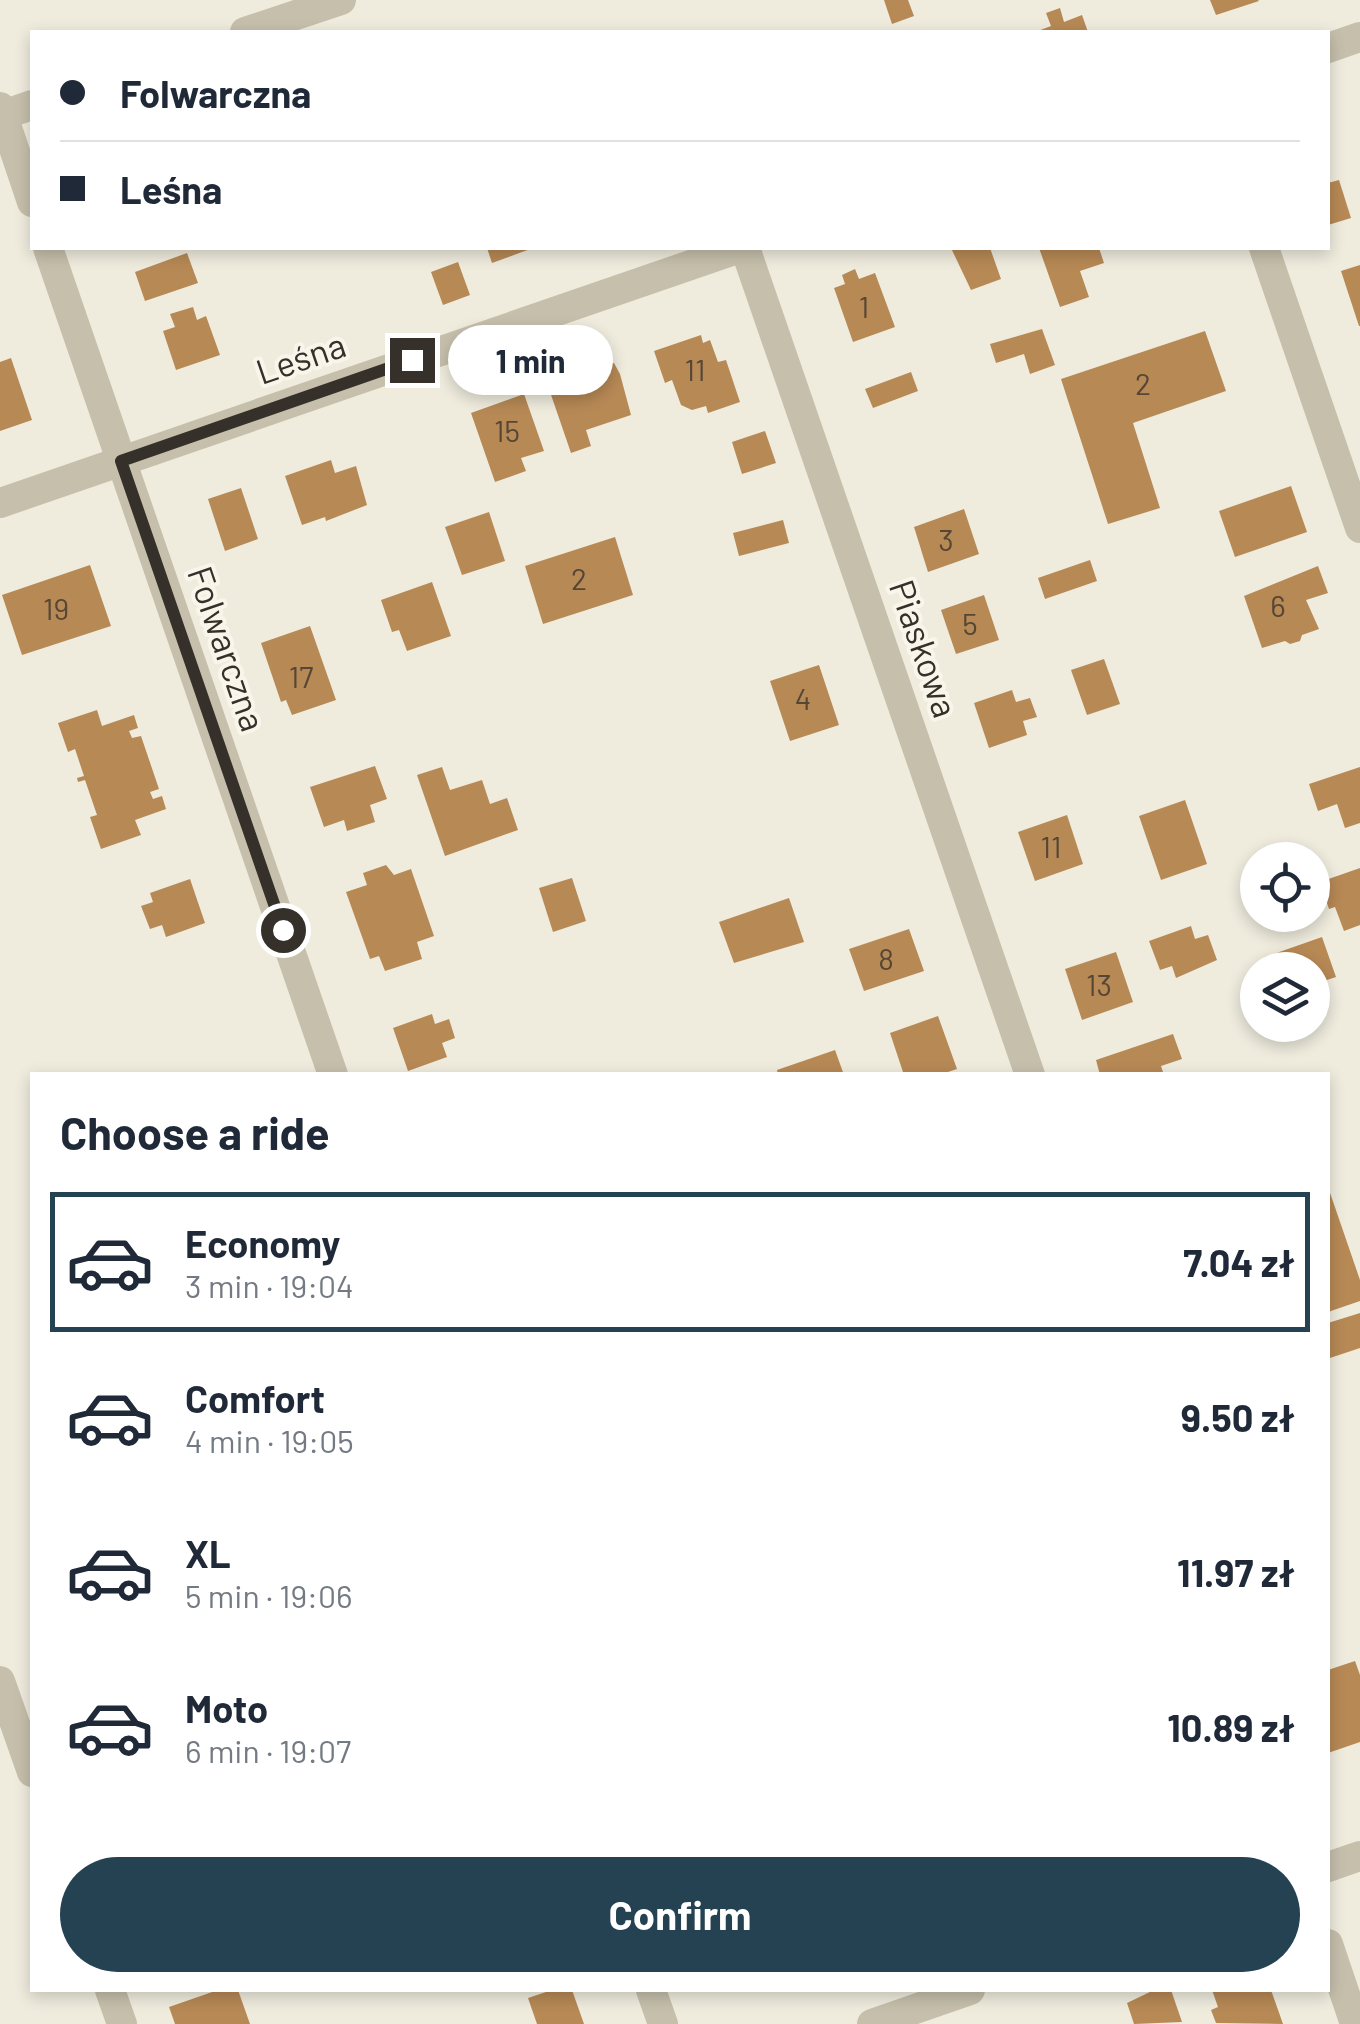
<!DOCTYPE html>
<meta charset="utf-8">
<style>
:root{--surface:#fff;--page:#f6f6f7;--text:#1f2937;--muted:#747a83;--line:#e0e1e3;--accent:#244251}
body{margin:0;font-family:Barlow,sans-serif;background:var(--page);color:var(--text);height:100vh;display:flex;flex-direction:column;font-size:38px;white-space:nowrap}
*{box-sizing:border-box;margin:0}
p{font-size:32px;color:var(--muted)}
.icon{flex:none;width:55px;height:55px;fill:none;stroke:currentColor;stroke-width:2;stroke-linecap:round;stroke-linejoin:round}
.map{position:relative;flex:1;overflow:hidden}
.details{position:absolute;left:30px;top:1072px;width:1300px;height:920px;display:flex;flex-direction:column;background:var(--surface);border-radius:0px;box-shadow:0 5px 15px #0003}
.details>*{flex:none}
.guide{position:absolute;left:30px;top:30px;width:1300px;height:220px;border-radius:0px;box-shadow:0 5px 15px #0003;display:grid;align-content:center;height:220px;padding:0 30px;background:var(--surface)}
.controls{position:absolute;left:1240px;top:842px;display:grid;gap:20px}
.controls a{display:grid;place-items:center;width:90px;height:90px;border-radius:50%;background:var(--surface);box-shadow:0 5px 15px #0003;font-size:50px}
.end{position:absolute;width:45px;height:45px;margin:-22px;border:12px solid #35302a;background:#fff;box-shadow:0 0 0 5px #fff}
.from{border-radius:50%}
.bubble{position:absolute;height:70px;border-radius:35px;background:var(--surface);box-shadow:0 5px 15px #0003;font-size:32px;font-weight:700;line-height:70px;text-align:center}
.guide b{display:flex;align-items:center;gap:35px;height:95px;font-size:38px}
.guide b+b{border-top:2px solid var(--line)}
.guide i{width:25px;height:25px;background:var(--text)}
ul{padding:0;list-style:none}
li{display:flex;align-items:center;gap:30px;height:140px;margin:0 20px 15px;padding:0 10px;border:5px solid transparent;border-radius:0px}
li div{flex:1}
li b{display:block;font-size:38px}
li em{font-style:normal;font-weight:700}
li.active{border-color:var(--accent)}
li>.icon{width:90px;height:90px;stroke-width:1.5}
h2{padding:0 30px;font-size:45px;line-height:120px}
.button{display:flex;gap:20px;margin-top:auto;padding:20px 30px}
.button a{flex:1;height:115px;border-radius:60px;background:var(--accent);color:#fff;font-size:40px;font-weight:700;line-height:115px;text-align:center}
.map>svg:first-child{display:block}
.building{fill:#b78955}
.lines{fill:none;stroke-linecap:round;stroke-linejoin:round}
.street{stroke:#c6bfac;stroke-width:30}
.route{stroke:#35302a;stroke-width:12}
.labels{text-anchor:middle;stroke-width:8;stroke-linejoin:round;paint-order:stroke}
.number-label{font-size:30px;fill:#564635}
.street-label{font-size:35px;fill:#35302a;stroke:#f8f5ea}
</style>
<div class="map">
<svg width="1360" height="2024" viewBox="0 0 1360 2024">
<rect width="100%" height="100%" fill="#efecde"/>
<g class="building">
<polygon points="884,0 908,0 914,16 892,24"/>
<polygon points="1210,0 1258,0 1259,1 1216,15"/>
<polygon points="1060,8 1064,22 1082,15 1088,32 1035,32 1051,26 1046,13"/>
<polygon points="1339,180 1351,218 1328,225 1328,183"/>
<polygon points="487,248 533,248 492,263"/>
<polygon points="951,248 990,248 1001,279 971,290"/>
<polygon points="1039,248 1099,248 1104,263 1080,271 1089,297 1060,307"/>
<polygon points="187,253 198,283 145,301 135,272"/>
<polygon points="458,262 470,295 443,305 431,272"/>
<polygon points="1360,265 1360,326 1359,326 1341,271"/>
<polygon points="855,269 859,279 875,273 895,327 853,342 834,288 845,284 842,275"/>
<polygon points="193,307 197,320 206,316 220,355 176,370 163,331 175,327 170,314"/>
<polygon points="1042,329 1055,365 1030,374 1024,354 996,363 990,344"/>
<polygon points="1205,331 1226,391 1133,423 1160,508 1108,524 1061,379"/>
<polygon points="701,335 703,343 710,340 718,362 726,360 740,402 708,413 706,406 692,410 681,405 672,380 665,383 654,351"/>
<polygon points="602,357 605,366 614,363 620,374 631,415 586,430 591,446 571,453 548,386 584,374 580,364"/>
<polygon points="11,358 32,420 0,431 0,362"/>
<polygon points="911,372 918,391 873,408 865,389"/>
<polygon points="524,394 544,451 521,458 526,471 495,482 471,413"/>
<polygon points="765,431 776,463 742,474 732,442"/>
<polygon points="331,460 335,473 356,466 367,505 326,521 325,517 302,525 285,476"/>
<polygon points="1291,486 1307,532 1235,557 1219,511"/>
<polygon points="241,488 258,539 225,551 208,499"/>
<polygon points="964,509 979,554 928,572 914,527"/>
<polygon points="489,512 505,561 462,575 445,527"/>
<polygon points="783,520 789,543 739,556 733,533"/>
<polygon points="615,537 633,595 543,624 525,566"/>
<polygon points="1090,560 1097,581 1045,599 1038,578"/>
<polygon points="90,565 111,626 22,655 2,595"/>
<polygon points="1318,566 1328,593 1306,600 1319,629 1302,635 1300,641 1290,644 1285,641 1262,648 1244,596"/>
<polygon points="432,582 451,636 407,651 399,630 392,632 381,600"/>
<polygon points="984,595 999,640 956,654 941,610"/>
<polygon points="310,626 336,700 292,715 286,700 281,702 261,643"/>
<polygon points="1104,659 1120,704 1087,715 1071,670"/>
<polygon points="819,665 839,725 790,741 770,681"/>
<polygon points="1012,690 1016,702 1030,698 1037,717 1023,721 1027,735 989,748 974,703"/>
<polygon points="97,710 102,726 134,715 138,728 129,731 132,738 141,736 159,789 150,792 153,799 162,796 166,809 135,820 141,835 101,849 90,817 97,815 85,780 78,782 77,778 84,776 75,749 68,752 58,723"/>
<polygon points="375,766 387,799 370,805 375,822 347,831 344,820 324,827 310,787"/>
<polygon points="442,767 450,790 482,780 490,804 507,798 518,830 445,856 417,775"/>
<polygon points="1360,767 1360,823 1345,828 1337,804 1318,811 1309,784"/>
<polygon points="1185,800 1207,864 1161,880 1139,816"/>
<polygon points="1067,815 1083,864 1035,881 1018,832"/>
<polygon points="386,865 394,875 411,869 434,936 417,942 422,959 385,971 379,956 370,959 346,892 367,885 363,873"/>
<polygon points="1360,868 1360,925 1344,931 1335,907 1329,909 1320,882"/>
<polygon points="572,878 586,921 553,932 539,888"/>
<polygon points="190,879 205,923 166,937 162,925 150,929 141,906 153,902 150,893"/>
<polygon points="789,898 804,942 734,963 719,922"/>
<polygon points="1191,926 1195,939 1208,935 1217,960 1176,978 1172,966 1160,970 1149,941"/>
<polygon points="909,929 924,971 864,991 849,949"/>
<polygon points="1322,937 1336,977 1312,985 1312,970 1269,970 1265,957"/>
<polygon points="1116,952 1133,1002 1082,1020 1065,969"/>
<polygon points="432,1014 435,1024 449,1019 455,1038 442,1043 447,1057 408,1071 393,1028"/>
<polygon points="938,1016 957,1069 939,1075 904,1075 890,1033"/>
<polygon points="1173,1034 1182,1059 1161,1066 1164,1075 1100,1075 1096,1060"/>
<polygon points="835,1050 844,1075 778,1075 777,1070"/>
<polygon points="1328,1187 1360,1280 1360,1301 1328,1312"/>
<polygon points="1360,1313 1360,1348 1330,1358 1328,1323"/>
<polygon points="1355,1661 1360,1675 1360,1742 1328,1753 1328,1670"/>
<polygon points="218,1990 238,1990 250,2024 175,2024 169,2007"/>
<polygon points="552,1990 572,1990 584,2024 537,2024 528,1998"/>
<polygon points="1154,1990 1171,1990 1182,2022 1134,2024 1127,2003"/>
<polygon points="1212,1990 1271,1990 1283,2024 1216,2023 1211,2010 1218,2007"/>
</g>
<g class="lines">
<g class="street">
<polyline points="245,32 341,0"/>
<polyline points="1328,48 1360,37"/>
<polyline points="0,107 32,202"/>
<polyline points="3,115 32,105"/>
<polyline points="48,248 333,1075"/>
<polyline points="745,248 1030,1075"/>
<polyline points="1264,248 1360,528"/>
<polyline points="0,503 740,248"/>
<polyline points="0,1681 32,1772"/>
<polyline points="1328,1867 1360,1856"/>
<polyline points="1328,1944 1355,2024"/>
<polyline points="110,1990 122,2024"/>
<polyline points="651,1990 663,2024"/>
<polyline points="872,2024 970,1990"/>
</g>
</g>
<g class="lines">
<polyline class="route" points="283,930 121,461 412,360"/>
</g>
<g class="labels">
<g class="number-label">
<text x="864" y="318">1</text>
<text x="695" y="381">11</text>
<text x="1143" y="395">2</text>
<text x="507" y="442">15</text>
<text x="946" y="551">3</text>
<text x="579" y="590">2</text>
<text x="1278" y="617">6</text>
<text x="56" y="620">19</text>
<text x="970" y="635">5</text>
<text x="301" y="688">17</text>
<text x="803" y="710">4</text>
<text x="1051" y="858">11</text>
<text x="886" y="970">8</text>
<text x="1099" y="996">13</text>
</g>
<g class="street-label">
<text transform="translate(301 359) rotate(-19)" y="12">Leśna</text>
<text transform="translate(226 649) rotate(71)" y="12">Folwarczna</text>
<text transform="translate(923 649) rotate(71)" y="12">Piaskowa</text>
</g>
</g>
</svg>
<div class="controls">
<a><svg class="icon" aria-label="locate" viewBox="0 0 24 24"><circle cx="12" cy="12" r="6"/><path d="M12 2v4M12 18v4M2 12h4M18 12h4"/></svg></a>
<a><svg class="icon" aria-label="layers" viewBox="0 0 24 24"><path d="M12 4l9 5-9 5-9-5zM3 14l9 5 9-5"/></svg></a>
</div>
<i class="end from" style="left:283px;top:930px"></i>
<i class="end" style="left:412px;top:360px"></i>
<div class="bubble" style="left:448px;top:325px;width:165px">1 min</div>
<div class="guide">
<b><i class="from"></i>Folwarczna</b>
<b><i></i>Leśna</b>
</div>
<section class="details">
<h2>Choose a ride</h2>
<ul>
<li class="active"><svg class="icon" aria-label="car" viewBox="0 0 24 24"><path d="M5 17H2v-5l4-1 3-4h7l3 4 3 1v5h-3M9 17h6M6 11h13"/><circle cx="7" cy="17" r="2"/><circle cx="17" cy="17" r="2"/></svg><div><b>Economy</b><p>3 min · 19:04</p></div><em>7.04 zł</em></li>
<li><svg class="icon" aria-label="car" viewBox="0 0 24 24"><path d="M5 17H2v-5l4-1 3-4h7l3 4 3 1v5h-3M9 17h6M6 11h13"/><circle cx="7" cy="17" r="2"/><circle cx="17" cy="17" r="2"/></svg><div><b>Comfort</b><p>4 min · 19:05</p></div><em>9.50 zł</em></li>
<li><svg class="icon" aria-label="car" viewBox="0 0 24 24"><path d="M5 17H2v-5l4-1 3-4h7l3 4 3 1v5h-3M9 17h6M6 11h13"/><circle cx="7" cy="17" r="2"/><circle cx="17" cy="17" r="2"/></svg><div><b>XL</b><p>5 min · 19:06</p></div><em>11.97 zł</em></li>
<li><svg class="icon" aria-label="car" viewBox="0 0 24 24"><path d="M5 17H2v-5l4-1 3-4h7l3 4 3 1v5h-3M9 17h6M6 11h13"/><circle cx="7" cy="17" r="2"/><circle cx="17" cy="17" r="2"/></svg><div><b>Moto</b><p>6 min · 19:07</p></div><em>10.89 zł</em></li>
</ul>
<div class="button"><a>Confirm</a></div>
</section>
</div>
